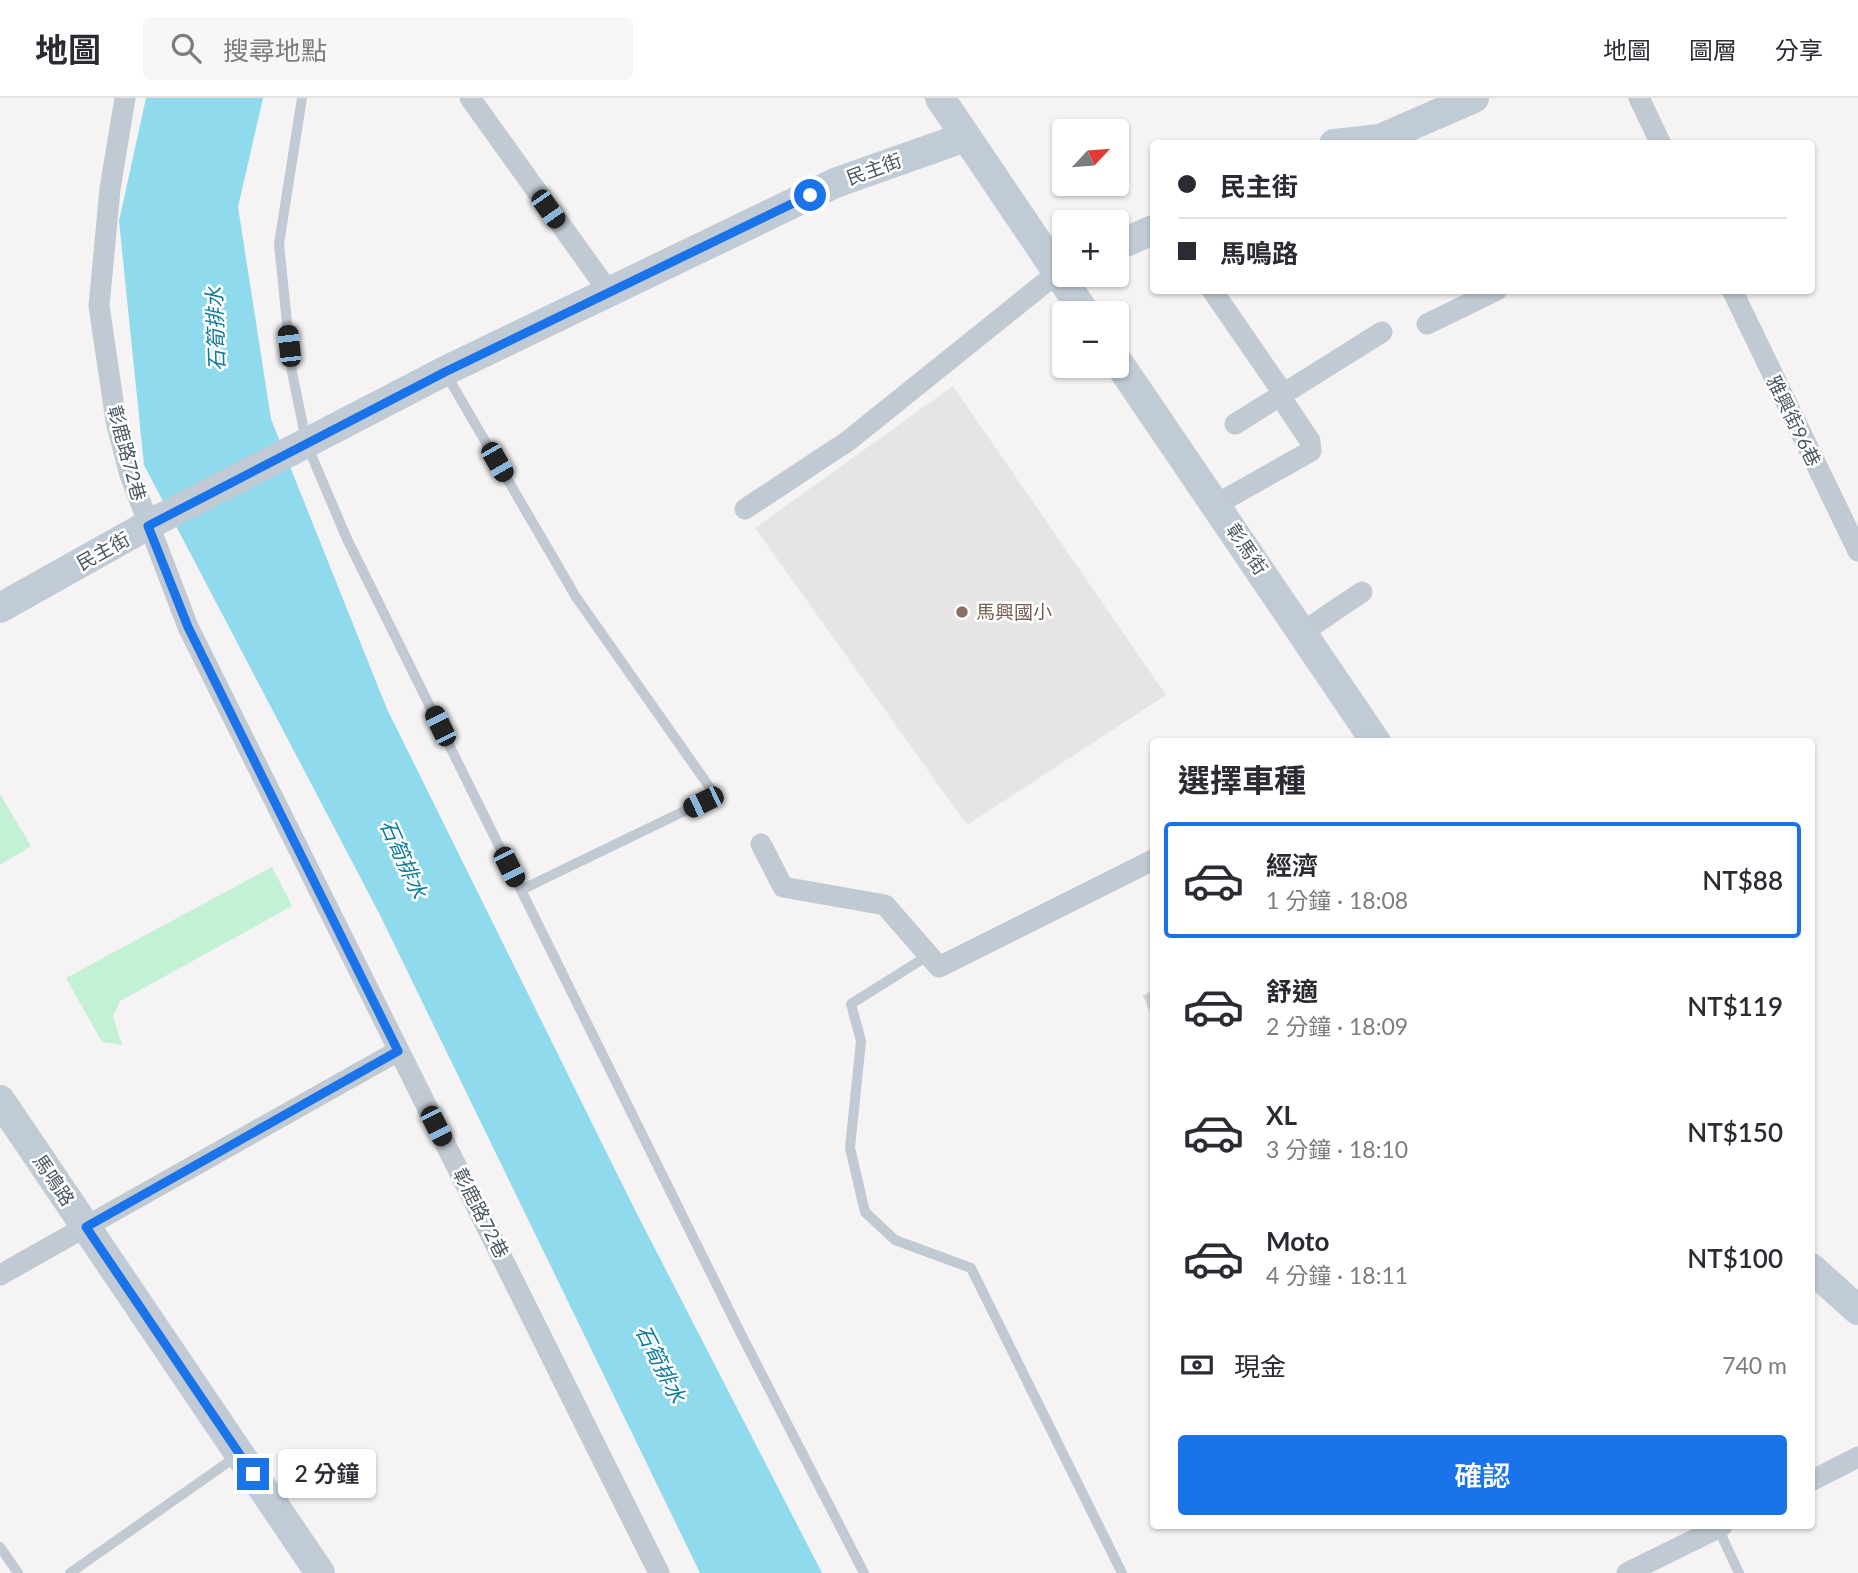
<!DOCTYPE html>
<html lang="zh-TW">
<meta charset="utf-8">
<style>
:root{--surface:#fff;--page:#f7f7f7;--text:#2b2b33;--muted:#7c7c81;--line:#e1e1e2;--accent:#1a73e8}
body{margin:0;font-family:Lato,"Noto Sans TC",sans-serif;background:var(--page);color:var(--text);height:100vh;display:flex;flex-direction:column;font-size:26px;white-space:nowrap}
*{box-sizing:border-box;margin:0}
p{font-size:23px;color:var(--muted)}
.icon{flex:none;width:38px;height:38px;fill:none;stroke:currentColor;stroke-width:2;stroke-linecap:round;stroke-linejoin:round}
.map{position:relative;flex:1;overflow:hidden}
.sheet{position:absolute;left:1150px;top:640px;width:665px;height:791px;display:flex;flex-direction:column;background:var(--surface);border-radius:7px;box-shadow:0 2px 5px #0004}
.sheet>*{flex:none}
.top-card{position:absolute;left:1150px;top:42px;width:665px;height:154px;border-radius:7px;box-shadow:0 2px 5px #0004;display:grid;align-content:center;height:154px;padding:0 28px;background:var(--surface)}
.needle{width:46px;rotate:64deg}
.fabs{position:absolute;left:1052px;top:21px;display:grid;gap:14px}
.fabs a{display:grid;place-items:center;width:77px;height:77px;border-radius:7px;background:var(--surface);box-shadow:0 2px 5px #0004;font-size:35px}
.end{position:absolute;width:32px;height:32px;margin:-16px;border:9px solid #1a73e8;background:#fff;box-shadow:0 0 0 4px #fff}
.from{border-radius:50%}
.bubble{position:absolute;height:49px;border-radius:7px;background:var(--surface);box-shadow:0 2px 5px #0004;font-size:23px;font-weight:600;line-height:49px;text-align:center}
.car{position:absolute;width:21px;height:42px;margin:-21px -10px;border-radius:9px;box-shadow:0 0 5px 2px #0007;background:linear-gradient(#222 24%,#8ab4d8 0 40%,#222 0 76%,#8ab4d8 0 86%,#222 0)}
.top-card b{display:flex;align-items:center;gap:24px;height:66px;font-size:26px}
.top-card b+b{border-top:2px solid var(--line)}
.top-card i{width:18px;height:18px;background:var(--text)}
ul{padding:0;list-style:none}
li{display:flex;align-items:center;gap:21px;height:116px;margin:0 14px 10px;padding:0 14px;border:4px solid transparent;border-radius:7px}
li div{flex:1}
li b{display:block;font-size:26px}
li em{font-style:normal;font-weight:600}
li.current{border-color:var(--accent)}
li>.icon{width:63px;height:63px;stroke-width:1.5}
h2{padding:0 28px;font-size:32px;line-height:84px}
.pay{display:flex;align-items:center;gap:18px;height:77px;padding:0 28px;font-size:26px}
.pay p{margin-inline-start:auto}
.action{display:flex;gap:14px;margin-top:auto;padding:14px 28px}
.action a{flex:1;height:80px;border-radius:7px;background:var(--accent);color:#fff;font-size:28px;font-weight:600;line-height:80px;text-align:center}
header{display:flex;align-items:center;gap:42px;box-sizing:border-box;height:98px;padding:0 35px;background:var(--surface);border-bottom:2px solid var(--line)}
header strong{font-size:33px}
nav{display:flex;gap:38px;margin-inline-start:auto;font-size:24px}
.search{width:490px;height:63px;background:var(--page);display:flex;align-items:center;gap:18px;box-sizing:border-box;padding:0 24px;border-radius:7px;color:var(--muted);font-size:26px}
.map>svg:first-child{display:block}
.education{fill:#e6e4e5}
.green{fill:#c3f1d5}
.water{fill:#90daee}
.building{fill:#cdcfd5;stroke:#d7d9de;stroke-width:2}
.lines{fill:none;stroke-linecap:round;stroke-linejoin:round}
.lane{stroke:#c1cad2;stroke-width:10}
.street{stroke:#c1cad2;stroke-width:21}
.secondary{stroke:#c1cbd6;stroke-width:30}
.route{stroke:#1a73e8;stroke-width:9}
.education-dot{fill:#8d6e63;stroke:#fff;stroke-width:2.5}
.labels{text-anchor:middle;stroke-width:5;stroke-linejoin:round;paint-order:stroke}
.street-label{font-size:19px;fill:#4a5661;stroke:#fff}
.education-label{font-size:19px;fill:#785e54;stroke:#fff;text-anchor:start}
.water-label{font-size:21px;font-style:italic;fill:#0c7c9b;stroke:#fff}
</style>
<header>
<strong>地圖</strong>
<div class="search"><svg class="icon" aria-label="search" viewBox="0 0 24 24"><circle cx="10" cy="10" r="6"/><path d="M15 15l6 6"/></svg>搜尋地點</div>
<nav><a>地圖</a><a>圖層</a><a>分享</a></nav>
</header>
<div class="map">
<svg width="1858" height="1475" viewBox="0 0 1858 1475">
<rect width="100%" height="100%" fill="#f5f3f3"/>
<polygon class="education" points="953,288 1166,597 967,727 755,430"/>
<g class="green">
<polygon points="0,696 31,748 0,767"/>
<polygon points="272,769 292,808 120,903 113,918 122,947 102,944 66,880"/>
</g>
<polygon class="water" points="146,0 263,0 238,109 271,321 387,611 635,1112 822,1475 700,1475 380,817 144,367 119,123"/>
<polygon class="building" points="1153,893 1153,919 1144,898"/>
<g class="lines">
<g class="lane">
<polyline points="302,0 279,146 292,274 307,347 347,441 742,1238 864,1475"/>
<polyline points="446,276 576,499 713,694 703,704 521,792"/>
<polyline points="929,857 851,906 861,943 850,1050 865,1114 895,1142 971,1170 1122,1475"/>
<polyline points="1717,1428 1739,1475"/>
<polyline points="0,1449 18,1475"/>
<polyline points="70,1475 237,1358"/>
</g>
<g class="street">
<polyline points="125,0 110,91 99,208 116,323 130,377 188,529 659,1475"/>
<polyline points="470,0 609,194"/>
<polyline points="1639,0 1661,46"/>
<polyline points="1212,192 1283,295"/>
<polyline points="1732,192 1858,453"/>
<polyline points="1427,226 1497,192"/>
<polyline points="1235,326 1382,234"/>
<polyline points="1217,406 1311,353 1310,343 1280,298"/>
<polyline points="745,411 848,343 1057,175"/>
<polyline points="1303,534 1362,494"/>
<polyline points="761,746 783,789 885,807 939,869 1153,762"/>
<polyline points="0,1177 398,953"/>
<polyline points="1811,1383 1858,1359"/>
<polyline points="1627,1475 1722,1428"/>
</g>
<g class="secondary">
<polyline points="940,0 1085,215"/>
<polyline points="1334,46 1380,41 1474,0"/>
<polyline points="1116,148 1153,132"/>
<polyline points="1116,261 1376,644"/>
<polyline points="0,510 148,427 445,273 835,85 965,39"/>
<polyline points="0,1002 320,1475"/>
<polyline points="1811,1170 1858,1212"/>
</g>
</g>
<g class="lines">
<polyline class="route" points="253,1376 86,1129 398,953 188,529 148,428 445,274 810,97"/>
</g>
<circle class="education-dot" cx="962" cy="514" r="7"/>
<g class="labels">
<g class="street-label">
<text transform="translate(874 71) rotate(-20)" y="7">民主街</text>
<text transform="translate(1794 323) rotate(64)" y="7">雅興街96巷</text>
<text transform="translate(127 355) rotate(75)" y="7">彰鹿路72巷</text>
<text transform="translate(1247 451) rotate(56)" y="7">彰馬街</text>
<text transform="translate(103 453) rotate(-29)" y="7">民主街</text>
<text transform="translate(54 1082) rotate(56)" y="7">馬鳴路</text>
<text transform="translate(481 1115) rotate(63)" y="7">彰鹿路72巷</text>
</g>
<g class="education-label">
<text x="976" y="521">馬興國小</text>
</g>
<g class="water-label">
<text transform="translate(216 231) rotate(-92)" y="7">石筍排水</text>
<text transform="translate(403 761) rotate(66)" y="7">石筍排水</text>
<text transform="translate(660 1266) rotate(63)" y="7">石筍排水</text>
</g>
</g>
</svg>
<div class="fabs">
<a><svg class="needle" viewBox="-14 -14 28 28"><path d="M0-13l5 13h-10z" fill="#e53935"/><path d="M0 13l5-13h-10z" fill="#7c7c81"/></svg></a>
<a>+</a>
<a>−</a>
</div>
<i class="end from" style="left:810px;top:97px"></i>
<i class="end" style="left:253px;top:1376px"></i>
<div class="bubble" style="left:278px;top:1351px;width:98px">2 分鐘</div>
<i class="car" style="left:548px;top:111px;rotate:145deg"></i>
<i class="car" style="left:289px;top:248px;rotate:354deg"></i>
<i class="car" style="left:497px;top:364px;rotate:150deg"></i>
<i class="car" style="left:440px;top:628px;rotate:334deg"></i>
<i class="car" style="left:703px;top:704px;rotate:244deg"></i>
<i class="car" style="left:509px;top:769px;rotate:153deg"></i>
<i class="car" style="left:436px;top:1028px;rotate:153deg"></i>
<div class="top-card">
<b><i class="from"></i>民主街</b>
<b><i></i>馬鳴路</b>
</div>
<section class="sheet">
<h2>選擇車種</h2>
<ul>
<li class="current"><svg class="icon" aria-label="car" viewBox="0 0 24 24"><path d="M5 17H2v-5l4-1 3-4h7l3 4 3 1v5h-3M9 17h6M6 11h13"/><circle cx="7" cy="17" r="2"/><circle cx="17" cy="17" r="2"/></svg><div><b>經濟</b><p>1 分鐘 · 18:08</p></div><em>NT$88</em></li>
<li><svg class="icon" aria-label="car" viewBox="0 0 24 24"><path d="M5 17H2v-5l4-1 3-4h7l3 4 3 1v5h-3M9 17h6M6 11h13"/><circle cx="7" cy="17" r="2"/><circle cx="17" cy="17" r="2"/></svg><div><b>舒適</b><p>2 分鐘 · 18:09</p></div><em>NT$119</em></li>
<li><svg class="icon" aria-label="car" viewBox="0 0 24 24"><path d="M5 17H2v-5l4-1 3-4h7l3 4 3 1v5h-3M9 17h6M6 11h13"/><circle cx="7" cy="17" r="2"/><circle cx="17" cy="17" r="2"/></svg><div><b>XL</b><p>3 分鐘 · 18:10</p></div><em>NT$150</em></li>
<li><svg class="icon" aria-label="car" viewBox="0 0 24 24"><path d="M5 17H2v-5l4-1 3-4h7l3 4 3 1v5h-3M9 17h6M6 11h13"/><circle cx="7" cy="17" r="2"/><circle cx="17" cy="17" r="2"/></svg><div><b>Moto</b><p>4 分鐘 · 18:11</p></div><em>NT$100</em></li>
</ul>
<div class="pay"><svg class="icon" aria-label="cash" viewBox="0 0 24 24"><path d="M3 7h18v10H3z"/><circle cx="12" cy="12" r="2"/></svg>現金<p>740 m</p></div>
<div class="action"><a>確認</a></div>
</section>
</div>
